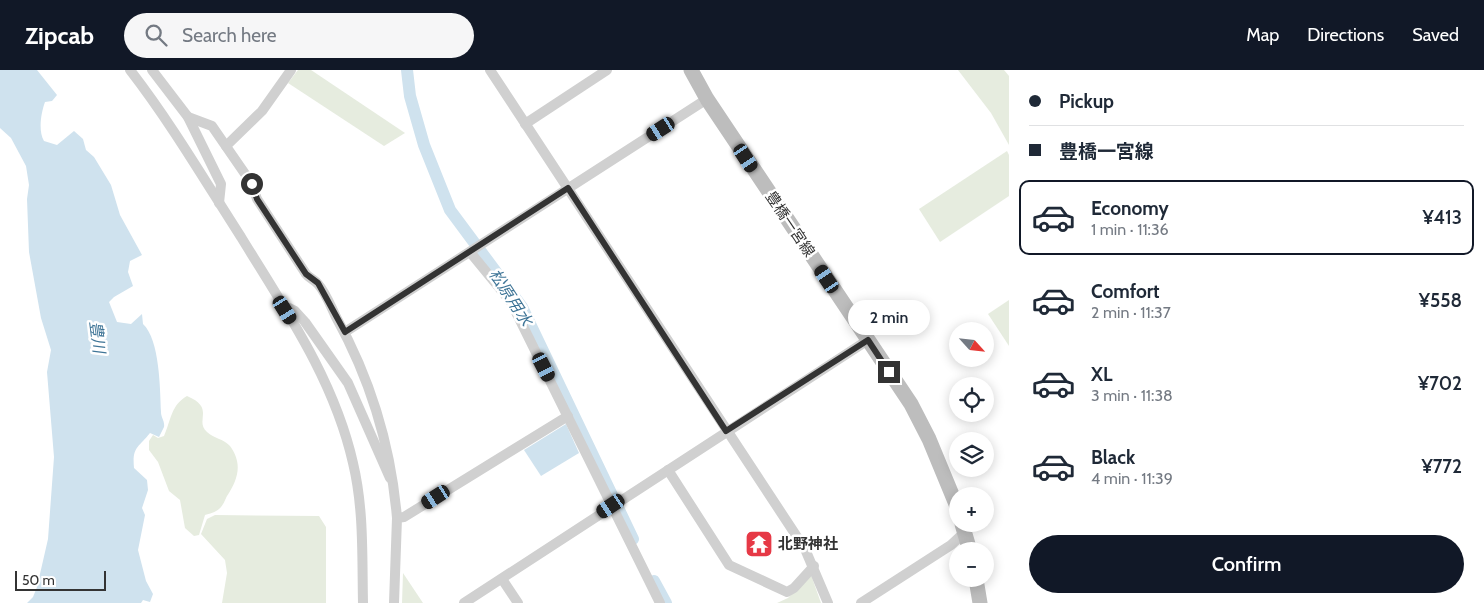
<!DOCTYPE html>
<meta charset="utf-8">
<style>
:root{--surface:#fff;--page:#f6f6f7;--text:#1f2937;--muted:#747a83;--line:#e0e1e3;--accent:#111827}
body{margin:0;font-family:Cabin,"Noto Sans JP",sans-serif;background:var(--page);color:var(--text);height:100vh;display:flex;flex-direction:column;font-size:19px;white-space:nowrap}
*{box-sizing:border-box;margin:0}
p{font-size:16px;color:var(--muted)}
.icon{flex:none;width:28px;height:28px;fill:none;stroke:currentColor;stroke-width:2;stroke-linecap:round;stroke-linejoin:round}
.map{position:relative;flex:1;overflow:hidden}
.details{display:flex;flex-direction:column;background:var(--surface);width:475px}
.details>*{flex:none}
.hud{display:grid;align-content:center;height:110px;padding:0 20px;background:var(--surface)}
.needle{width:32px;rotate:117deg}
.tools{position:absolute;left:949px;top:252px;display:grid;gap:10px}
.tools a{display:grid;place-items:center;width:45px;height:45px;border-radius:50%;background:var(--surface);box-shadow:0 2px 12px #0003;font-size:25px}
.scale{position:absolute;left:15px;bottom:12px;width:91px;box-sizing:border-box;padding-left:5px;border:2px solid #333;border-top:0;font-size:14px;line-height:18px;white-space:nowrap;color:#333;-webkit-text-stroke:4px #fff;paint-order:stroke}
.end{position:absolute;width:22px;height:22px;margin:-11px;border:6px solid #333;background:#fff;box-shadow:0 0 0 2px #fff}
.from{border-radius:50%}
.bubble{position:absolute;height:35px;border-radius:18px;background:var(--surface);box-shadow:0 2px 12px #0003;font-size:16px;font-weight:600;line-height:35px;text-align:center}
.car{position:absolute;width:15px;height:30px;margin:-15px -8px;border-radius:6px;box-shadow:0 0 4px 1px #0007;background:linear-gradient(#222 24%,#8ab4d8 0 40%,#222 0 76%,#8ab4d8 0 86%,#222 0)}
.hud b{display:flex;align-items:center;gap:18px;height:48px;font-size:19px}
.hud b+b{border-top:1px solid var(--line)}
.hud i{width:12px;height:12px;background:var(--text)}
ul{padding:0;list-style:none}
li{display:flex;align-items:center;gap:15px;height:75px;margin:0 10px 8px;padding:0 10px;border:2px solid transparent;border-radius:10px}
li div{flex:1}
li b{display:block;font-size:19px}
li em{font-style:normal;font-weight:600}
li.selected{border-color:var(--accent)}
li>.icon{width:45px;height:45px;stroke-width:1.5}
.cta{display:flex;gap:10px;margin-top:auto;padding:10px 20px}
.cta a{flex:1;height:58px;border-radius:30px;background:var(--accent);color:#fff;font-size:20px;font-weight:600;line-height:58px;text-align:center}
header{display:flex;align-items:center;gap:30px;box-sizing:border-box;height:70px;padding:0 25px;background:var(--accent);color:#fff}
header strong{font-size:24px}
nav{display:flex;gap:28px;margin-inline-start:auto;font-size:18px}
.search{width:350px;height:45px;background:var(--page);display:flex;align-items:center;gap:12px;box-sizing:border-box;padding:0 18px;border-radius:28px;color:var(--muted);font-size:19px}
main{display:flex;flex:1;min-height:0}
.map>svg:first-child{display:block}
.green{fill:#e6ecdf}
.water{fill:#cfe2ee}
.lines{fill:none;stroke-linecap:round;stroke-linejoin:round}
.canal{stroke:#cfe2ee;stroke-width:12}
.street{stroke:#d0d0d0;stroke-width:10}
.secondary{stroke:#bdbdbd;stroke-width:15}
.route{stroke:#333;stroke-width:6}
.labels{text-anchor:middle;stroke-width:5;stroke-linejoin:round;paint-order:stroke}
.street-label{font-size:15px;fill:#333;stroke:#fff}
.poi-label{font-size:15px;font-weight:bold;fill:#333;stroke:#fff;text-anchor:start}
.water-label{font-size:16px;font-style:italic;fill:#3f7597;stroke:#fff}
</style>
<header>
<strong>Zipcab</strong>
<div class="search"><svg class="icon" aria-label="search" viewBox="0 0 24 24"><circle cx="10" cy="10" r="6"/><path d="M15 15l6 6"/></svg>Search here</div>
<nav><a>Map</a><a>Directions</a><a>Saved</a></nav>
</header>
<main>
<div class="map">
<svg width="1009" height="533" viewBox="0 0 1009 533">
<rect width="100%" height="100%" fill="#fff"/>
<g class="green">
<polygon points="298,0 311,0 405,63 384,76 288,13"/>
<polygon points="958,0 1004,0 1009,6 1009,75 991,43"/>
<polygon points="1007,81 1009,85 1009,126 940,172 919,139"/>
<polygon points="1009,230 1009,276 988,244"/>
<path d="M187,326C216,338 194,351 207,362C213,368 224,369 230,376C243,394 238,409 227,426C225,430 223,436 219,439C216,442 209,444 205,445L199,465L194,466L185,458L180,430L169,421L158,392L149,380V371L153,365L158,368L164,366C171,350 171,335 187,326Z"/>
<polygon points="215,445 319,446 326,457 326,533 222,533 227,503 225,490 201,464 207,449"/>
<polygon points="403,503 423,533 402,533"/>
<polygon points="811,505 821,533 777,533 788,528"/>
</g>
<g class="water">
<path d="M0,0H37L57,25L52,31L45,32C41,43 38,61 44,71L57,75L74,61L83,69L86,80L94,87L111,115L120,145L142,185L130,191L128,202L133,216L114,227L109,232L117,252L131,254L142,244L143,254C160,270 160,319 161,342C161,348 165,351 164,357L159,367L150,363C138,378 132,377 134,398L147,410L148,420L142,438L145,445L138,480L146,511L153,524L150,532L143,530L141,533H27L33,527L37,517L48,469L54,387L47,302L51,280L41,248L29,182L27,129L29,115L26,96L11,68L0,58Z"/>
<polygon points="566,354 579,383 541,406 524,380"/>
</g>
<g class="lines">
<g class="canal">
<polyline points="407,0 410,26 424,75 450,140 522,237 633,469"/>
<polyline points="654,511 666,533"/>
</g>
<g class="street">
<path d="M130,0C171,53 205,111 241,167C285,239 334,309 353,393C364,439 362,486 363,533"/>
<polyline points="152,0 188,47 221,114 219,133"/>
<polyline points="490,0 805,479 828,533"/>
<path d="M188,47L212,56L252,114L257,129L306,204C309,208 315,210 318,214C326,223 331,237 336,247C371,310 391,377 397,448"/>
<polyline points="525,54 607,0"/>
<polyline points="226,76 262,41 291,0"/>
<polyline points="470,182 511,232 660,533"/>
<polyline points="285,240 289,238 295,241 305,252 348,313 390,408"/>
<polyline points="345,262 707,29"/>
<polyline points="668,400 729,495 787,522 794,518 814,496"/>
<polyline points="502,509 518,533"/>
<polyline points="394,533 397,448 404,447 568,346"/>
<polyline points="464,533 868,270"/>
<polyline points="861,533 951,475 965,462"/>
</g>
<g class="secondary">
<polyline points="691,0 707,29 911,334 929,369 958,439"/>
<polyline points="962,454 970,481"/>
<polyline points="976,509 980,533"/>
</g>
</g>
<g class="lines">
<polyline class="route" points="252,114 257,129 306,204 318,213 345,262 568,118 726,361 868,270 889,302"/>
</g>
<defs>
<symbol id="temple-square" viewBox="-11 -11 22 22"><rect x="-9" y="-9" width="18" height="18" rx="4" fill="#e63946" stroke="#fff"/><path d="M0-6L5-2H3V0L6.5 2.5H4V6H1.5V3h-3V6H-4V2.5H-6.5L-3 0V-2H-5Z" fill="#fff"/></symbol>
</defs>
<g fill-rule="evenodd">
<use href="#temple-square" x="743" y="458" width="32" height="32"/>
</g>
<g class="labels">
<g class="street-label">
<text transform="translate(790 154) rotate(56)" y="5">豊橋一宮線</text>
</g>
<g class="poi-label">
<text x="778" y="479">北野神社</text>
</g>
<g class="water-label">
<text transform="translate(511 227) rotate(57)" y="6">松原用水</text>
<text transform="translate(98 267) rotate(83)" y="6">豊川</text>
</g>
</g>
</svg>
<div class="tools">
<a><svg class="needle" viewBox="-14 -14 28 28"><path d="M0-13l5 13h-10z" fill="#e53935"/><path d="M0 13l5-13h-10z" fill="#747a83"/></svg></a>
<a><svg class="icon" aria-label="locate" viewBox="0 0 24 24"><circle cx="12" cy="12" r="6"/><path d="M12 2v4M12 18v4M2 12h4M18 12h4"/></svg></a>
<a><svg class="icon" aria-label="layers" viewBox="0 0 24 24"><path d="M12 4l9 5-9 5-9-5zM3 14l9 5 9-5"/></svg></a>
<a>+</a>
<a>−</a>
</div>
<div class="scale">50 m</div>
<i class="end from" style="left:252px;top:114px"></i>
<i class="end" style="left:889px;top:302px"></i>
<div class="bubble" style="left:848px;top:230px;width:82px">2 min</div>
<i class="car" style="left:661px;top:59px;rotate:237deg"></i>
<i class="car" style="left:746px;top:88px;rotate:147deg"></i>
<i class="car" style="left:827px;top:209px;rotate:326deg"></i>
<i class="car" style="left:285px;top:240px;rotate:148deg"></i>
<i class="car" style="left:544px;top:297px;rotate:153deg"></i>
<i class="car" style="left:436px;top:427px;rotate:238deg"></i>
<i class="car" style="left:611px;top:436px;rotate:236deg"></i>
</div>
<section class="details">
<div class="hud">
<b><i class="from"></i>Pickup</b>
<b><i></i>豊橋一宮線</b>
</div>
<ul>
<li class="selected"><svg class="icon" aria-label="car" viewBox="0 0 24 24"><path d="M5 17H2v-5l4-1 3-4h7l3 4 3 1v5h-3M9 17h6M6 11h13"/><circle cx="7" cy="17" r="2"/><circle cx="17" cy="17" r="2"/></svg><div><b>Economy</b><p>1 min · 11:36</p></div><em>¥413</em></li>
<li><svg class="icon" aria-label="car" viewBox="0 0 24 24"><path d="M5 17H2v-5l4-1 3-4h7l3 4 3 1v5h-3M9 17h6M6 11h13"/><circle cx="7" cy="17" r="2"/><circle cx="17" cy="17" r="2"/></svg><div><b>Comfort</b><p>2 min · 11:37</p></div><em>¥558</em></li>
<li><svg class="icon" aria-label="car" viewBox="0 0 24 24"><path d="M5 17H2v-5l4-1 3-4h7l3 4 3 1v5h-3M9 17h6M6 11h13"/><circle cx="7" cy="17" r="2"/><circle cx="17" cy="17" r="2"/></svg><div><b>XL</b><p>3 min · 11:38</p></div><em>¥702</em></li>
<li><svg class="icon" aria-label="car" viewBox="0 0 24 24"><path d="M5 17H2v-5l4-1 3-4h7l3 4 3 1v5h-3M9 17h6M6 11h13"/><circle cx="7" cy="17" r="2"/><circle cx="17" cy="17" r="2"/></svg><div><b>Black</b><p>4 min · 11:39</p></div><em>¥772</em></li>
</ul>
<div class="cta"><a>Confirm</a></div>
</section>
</main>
